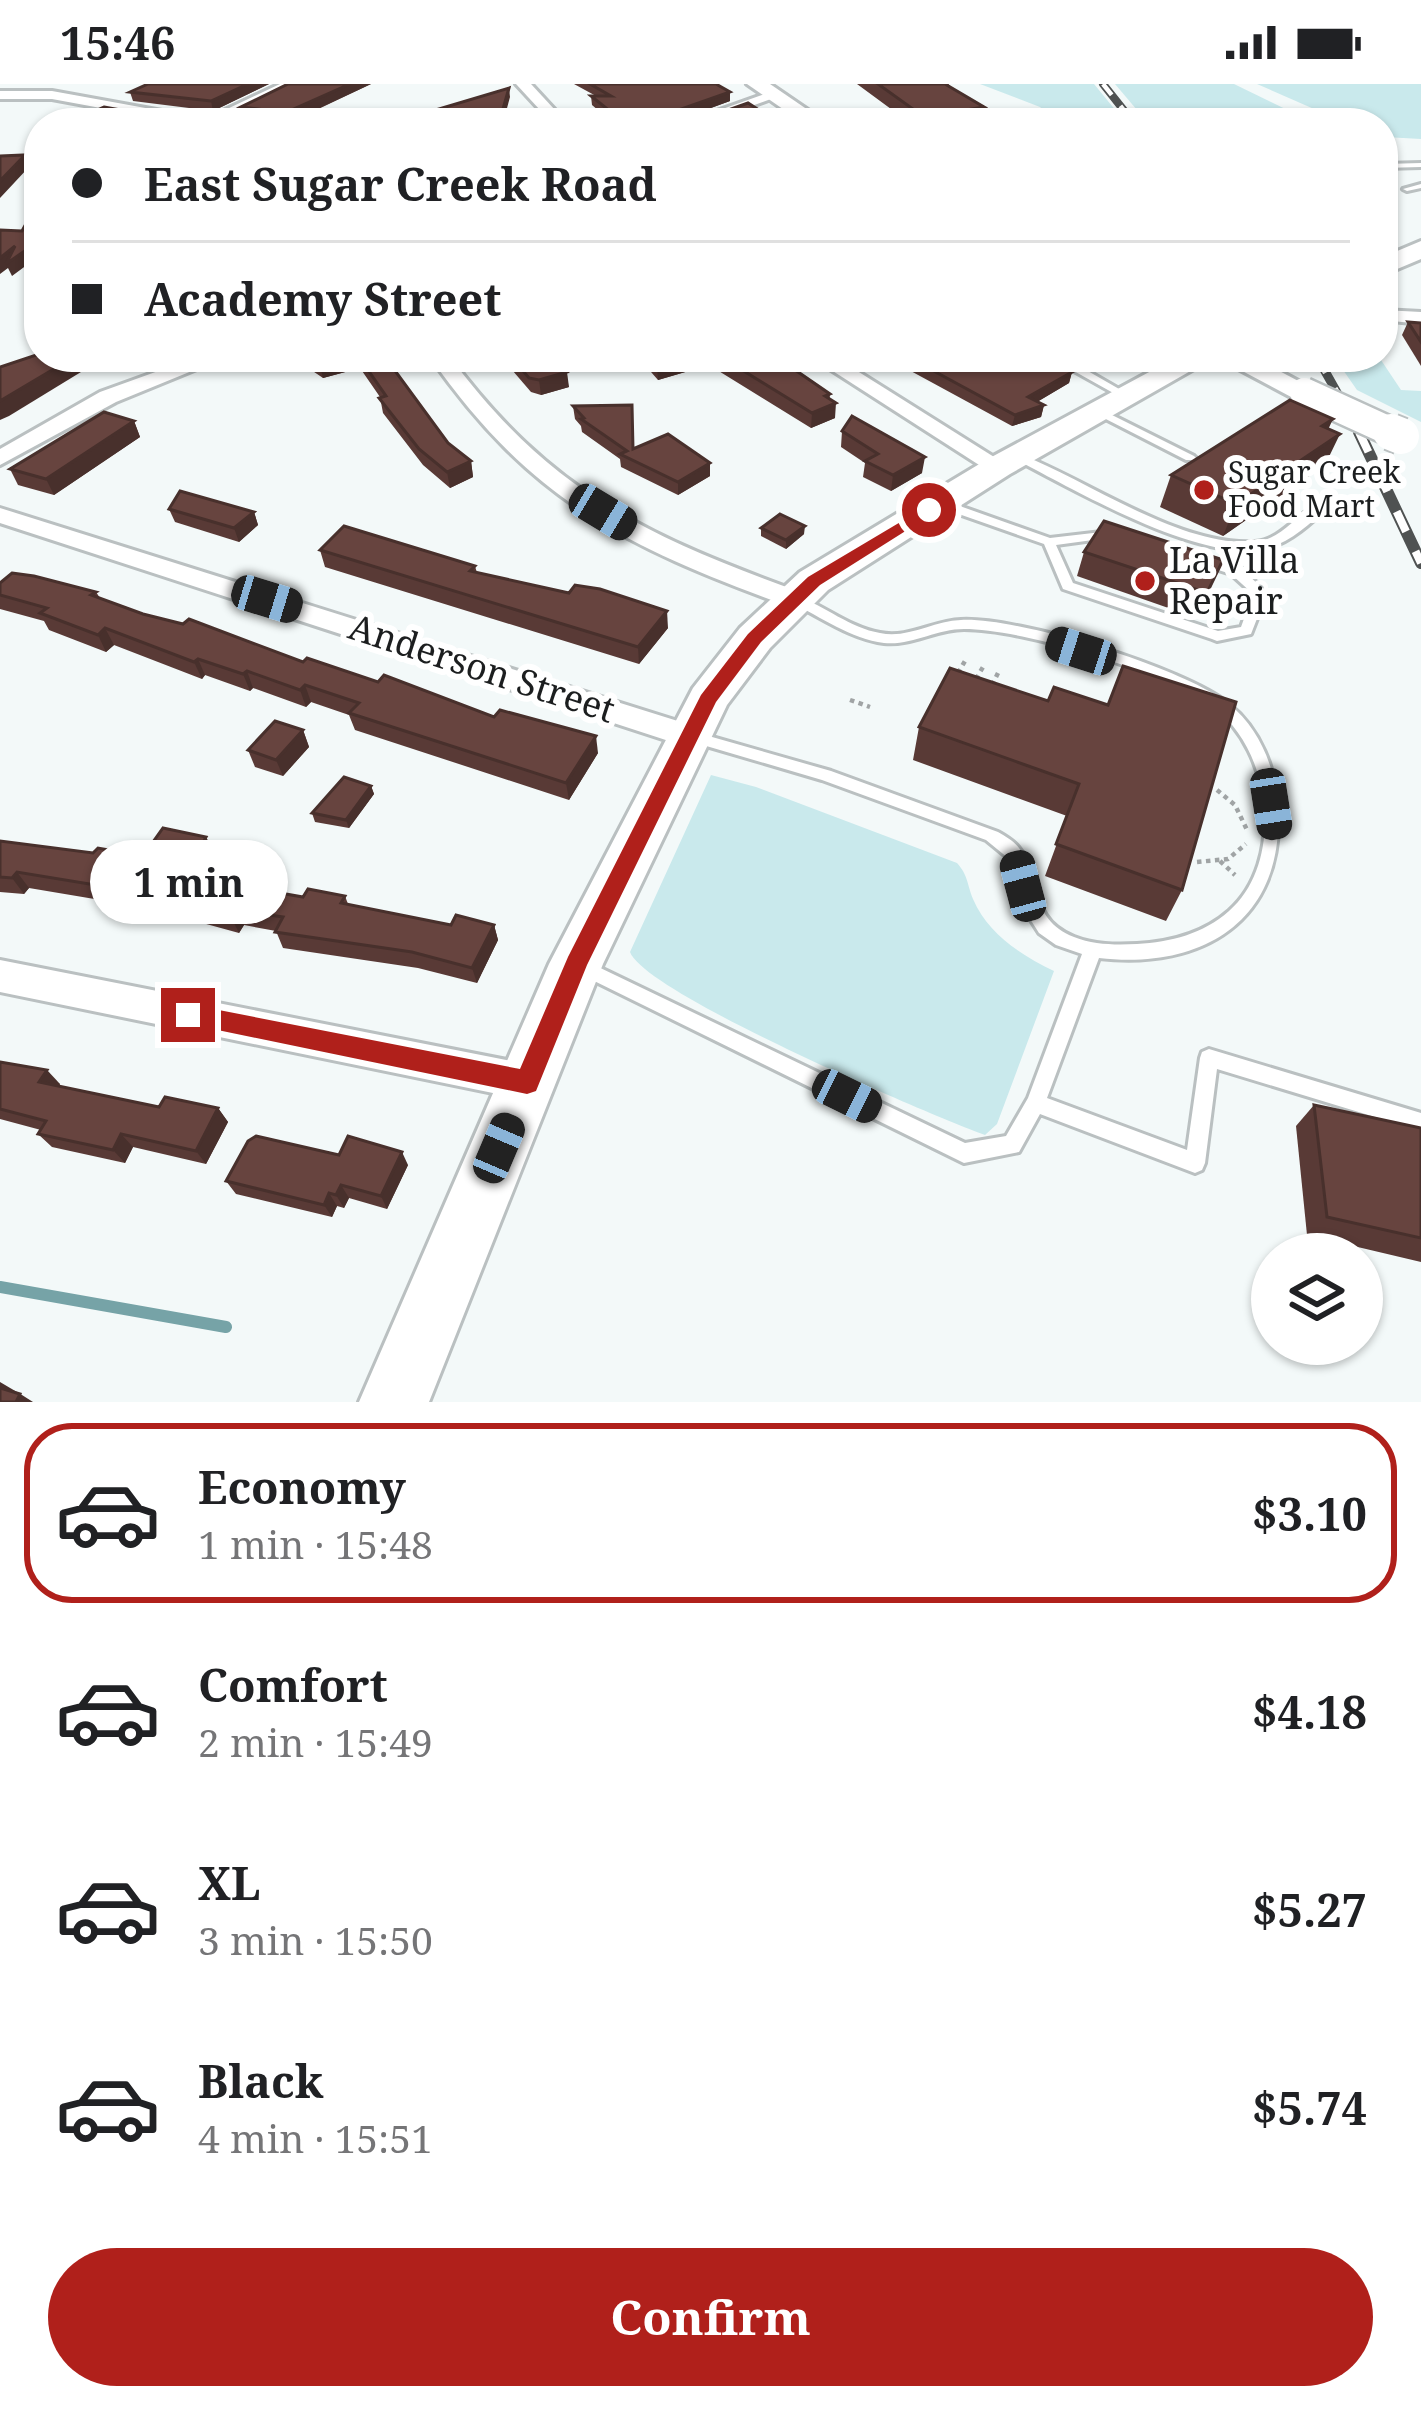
<!DOCTYPE html>
<meta charset="utf-8">
<style>
:root{--surface:#fff;--page:#f2f2f2;--text:#202124;--muted:#757577;--line:#e0e0e0;--accent:#b0201b}
body{margin:0;font-family:"Noto Serif",serif;background:var(--page);color:var(--text);height:100vh;display:flex;flex-direction:column;font-size:45px;white-space:nowrap}
*{box-sizing:border-box;margin:0}
p{font-size:39px;color:var(--muted)}
.icon{flex:none;width:66px;height:66px;fill:none;stroke:currentColor;stroke-width:2;stroke-linecap:round;stroke-linejoin:round}
.map{position:relative;height:1318px;overflow:hidden}
.details{display:flex;flex-direction:column;background:var(--surface);flex:1}
.details>*{flex:none}
.guide{position:absolute;left:24px;top:24px;width:1374px;height:264px;border-radius:48px;box-shadow:0 3px 9px #0004;display:grid;align-content:center;height:264px;padding:0 48px;background:var(--surface)}
.tools{position:absolute;left:1251px;top:1149px;display:grid;gap:24px}
.tools a{display:grid;place-items:center;width:132px;height:132px;border-radius:50%;background:var(--surface);box-shadow:0 3px 9px #0004;font-size:60px}
.end{position:absolute;width:54px;height:54px;margin:-27px;border:15px solid #b0201b;background:#fff;box-shadow:0 0 0 6px #fff}
.from{border-radius:50%}
.bubble{position:absolute;height:84px;border-radius:42px;background:var(--surface);box-shadow:0 3px 9px #0004;font-size:39px;font-weight:700;line-height:84px;text-align:center}
.car{position:absolute;width:36px;height:72px;margin:-36px -18px;border-radius:15px;box-shadow:0 0 9px 3px #0007;background:linear-gradient(#222 24%,#8ab4d8 0 40%,#222 0 76%,#8ab4d8 0 86%,#222 0)}
.guide b{display:flex;align-items:center;gap:42px;height:114px;font-size:45px}
.guide b+b{border-top:3px solid var(--line)}
.guide i{width:30px;height:30px;background:var(--text)}
ul{padding:21px 0 0;list-style:none}
li{display:flex;align-items:center;gap:36px;height:180px;margin:0 24px 18px;padding:0 24px;border:6px solid transparent;border-radius:48px}
li div{flex:1}
li b{display:block;font-size:45px}
li em{font-style:normal;font-weight:700}
li.active{border-color:var(--accent)}
li>.icon{width:108px;height:108px;stroke-width:1.5}
.button{display:flex;gap:24px;margin-top:auto;padding:24px 48px}
.button a{flex:1;height:138px;border-radius:72px;background:var(--accent);color:#fff;font-size:48px;font-weight:700;line-height:138px;text-align:center}
.status{display:flex;justify-content:space-between;align-items:center;height:84px;padding:0 60px;background:var(--surface);direction:ltr}
.status svg{height:33px;fill:currentColor}
.map>svg:first-child{display:block}
.green{fill:#c9e9ec}
.lines{fill:none;stroke-linecap:round;stroke-linejoin:round}
.stream{stroke:#76a3a7;stroke-width:12}
.lane-casing{stroke:#bac0c1;stroke-width:6}
.street-casing{stroke:#bac0c1;stroke-width:6}
.secondary-casing{stroke:#bac0c1;stroke-width:6}
.primary-casing{stroke:#bac0c1;stroke-width:6}
.path{stroke:#a0a4a5;stroke-width:4.5;stroke-dasharray:4.5 4.5;stroke-linecap:butt}
.lane{fill:#fff;fill-rule:evenodd}
.street{fill:#fff;fill-rule:evenodd}
.secondary{fill:#fff;fill-rule:evenodd}
.primary{fill:#fff;fill-rule:evenodd}
.rail-far2-casing{stroke:#4f5252;stroke-width:8}
.rail-far1-casing{stroke:#4f5252;stroke-width:9}
.rail-casing{stroke:#4f5252;stroke-width:12}
.rail-far2{stroke:#fff;stroke-width:4.5;stroke-dasharray:14;stroke-linecap:butt}
.rail-far1{stroke:#fff;stroke-width:6;stroke-dasharray:18;stroke-linecap:butt}
.rail{stroke:#fff;stroke-width:8;stroke-dasharray:22;stroke-linecap:butt}
.secondary-bridge-far1-casing{stroke:#bac0c1;stroke-width:33;stroke-linecap:butt}
.secondary-bridge-casing{stroke:#bac0c1;stroke-width:40;stroke-linecap:butt}
.secondary-bridge-far1{stroke:#fff;stroke-width:28}
.secondary-bridge{stroke:#fff;stroke-width:36}
.wall{fill:#593a36}
.shaded-wall{fill:#48302c}
.building{fill:#67443f;stroke:#48302c;stroke-width:3}
.route{fill:#b0201b}
.poi-dot{fill:#b0201b;stroke:#fff;stroke-width:4.5}
.labels{text-anchor:middle;stroke-width:12;stroke-linejoin:round;paint-order:stroke}
.far-poi-label{font-size:30px;fill:#1c1e1f;stroke:#fff;text-anchor:start}
.poi-label{font-size:36px;fill:#1c1e1f;stroke:#fff;text-anchor:start}
.street-label{font-size:36px;fill:#1c1e1f;stroke:#fff}
</style>
<div class="status"><b>15:46</b><svg viewBox="0 0 49 12"><path d="M0 12V9h3v3zM5 12V6h3v6zM10 12V3h3v9zM15 12V0h3v12zM26 1h20v11H26zM47 4h2v5h-2z"/></svg></div>
<div class="map">
<svg width="1421" height="1318" viewBox="0 0 1421 1318">
<rect width="100%" height="100%" fill="#f3f9f9"/>
<g class="green">
<polygon points="980,0 1094,0 1126,39 1053,34 1040,23"/>
<polygon points="1115,0 1234,0 1314,39 1148,39"/>
<polygon points="1257,0 1421,0 1421,55 1385,53 1383,39 1346,39"/>
<polygon points="1334,273 1379,273 1401,306 1421,307 1421,338 1357,306"/>
<path d="M711,691L756,703L957,779C968,791 967,800 973,815C988,850 1021,871 1054,887L997,1040L985,1051C930,1031 646,910 630,868Z"/>
</g>
<g class="lines">
<polyline class="stream" points="0,1203 226,1243"/>
<defs>
<g id="lane">
<polygon points="1421,79 1421,83 1383,84 1385,80"/>
<polygon points="1421,100 1421,104 1407,107 1403,105"/>
<polygon points="1056,273 1068,273 1067,275 1133,313 1124,315 1056,277"/>
<polygon points="1100,325 1194,372 1196,374 1194,376 1186,376 1096,330 1095,328"/>
<path d="M1019,370C1088,396 1179,463 1255,458C1285,456 1302,420 1327,419L1329,422C1312,438 1291,458 1268,464C1204,482 1073,405 1015,375L1013,373Z"/>
<polygon points="940,415 1050,454 1119,446 1119,452 1115,453 1056,461 1073,499 1218,547 1241,543 1253,510 1231,490 1196,479 1196,473 1201,472 1241,484 1267,509 1251,550 1217,557 1212,555 1063,505 1044,460 936,422 936,416"/>
<path d="M797,512C825,522 850,544 880,549C908,555 933,537 961,536C1019,533 1184,584 1229,620C1260,645 1276,685 1278,725C1284,836 1203,886 1099,874L1047,1014L1187,1066L1200,974L1202,968L1209,965L1421,1029V1047L1217,985L1205,1079L1202,1086L1195,1089L1040,1030L1019,1068L964,1079L578,889L575,884L578,879L584,876L590,879L965,1059L1006,1052L1028,1014L1082,870L1056,861L1039,849L1025,827L1008,774L986,756L822,696L686,656L684,652L691,647L831,687L998,748C1005,752 1014,757 1019,764C1044,796 1027,834 1074,853C1094,861 1116,861 1137,860C1171,858 1203,850 1229,827C1285,778 1272,666 1214,624C1165,588 1024,545 964,545C936,545 911,562 884,559C851,555 821,533 792,519L790,516L792,513Z"/>
</g>
<g id="street">
<polygon points="280,0 298,0 220,39 182,39 52,15 0,15 0,7 52,7 206,35"/>
<polygon points="516,0 531,0 567,39 552,39"/>
<polygon points="770,8 782,11 705,39 683,39"/>
<polygon points="1383,226 1421,228 1421,240 1383,236"/>
<polygon points="197,273 226,273 116,318 0,381 0,365 100,308"/>
<path d="M430,273H450C551,409 648,453 803,509L807,515L803,521H785C624,462 530,416 430,273Z"/>
<polygon points="811,273 835,273 1010,383 998,390 990,388"/>
<polygon points="0,424 700,644 704,652 700,660 678,660 0,439"/>
<polygon points="0,876 527,980 541,985 546,998 541,1011 527,1016 0,908"/>
</g>
<g id="secondary">
<polygon points="747,0 770,0 827,39 803,39"/>
<polygon points="1216,273 1253,273 1319,308 1315,314 1293,314"/>
</g>
<g id="primary">
<polygon points="1421,157 1421,175 1383,191 1383,173"/>
<polygon points="1177,273 1215,273 1010,390 828,506 770,564 727,621 603,880 429,1318 359,1318 549,880 693,604 740,544 800,488 986,376"/>
</g>
</defs>
<use href="#lane" class="lane-casing"/>
<use href="#street" class="street-casing"/>
<use href="#secondary" class="secondary-casing"/>
<use href="#primary" class="primary-casing"/>
<g class="path">
<polyline points="958,589 965,577"/>
<polyline points="976,595 983,583"/>
<polyline points="992,601 998,589"/>
<polyline points="850,616 870,623"/>
<polyline points="1217,706 1235,721 1248,748"/>
<polyline points="1220,777 1235,791"/>
<polyline points="1197,778 1228,775 1246,760"/>
</g>
<use href="#lane" class="lane"/>
<use href="#street" class="street"/>
<use href="#secondary" class="secondary"/>
<use href="#primary" class="primary"/>
<defs>
<polyline id="rail-far2" points="1103,0 1134,39"/>
<polyline id="rail-far1" points="1317,273 1361,351"/>
<polyline id="rail" points="1359,348 1421,479"/>
</defs>
<use href="#rail-far2" class="rail-far2-casing"/>
<use href="#rail-far1" class="rail-far1-casing"/>
<use href="#rail" class="rail-casing"/>
<use href="#rail-far2" class="rail-far2"/>
<use href="#rail-far1" class="rail-far1"/>
<use href="#rail" class="rail"/>
<defs>
<polyline id="secondary-bridge-far1" points="1304,308 1398,351"/>
<polyline id="secondary-bridge" points="1391,348 1401,352"/>
</defs>
<use href="#secondary-bridge-far1" class="secondary-bridge-far1-casing"/>
<use href="#secondary-bridge" class="secondary-bridge-casing"/>
<use href="#secondary-bridge-far1" class="secondary-bridge-far1"/>
<use href="#secondary-bridge" class="secondary-bridge"/>
</g>
<g class="wall">
<polygon points="148,0 269,0 213,27 133,17 130,8"/>
<polygon points="288,0 371,0 312,28 244,32 241,23"/>
<polygon points="574,0 716,0 730,17 686,33 779,39 613,39 592,21 591,12 596,12"/>
<polygon points="857,0 949,0 948,2 984,23 982,38 910,39"/>
<polygon points="1383,101 1391,108 1383,128"/>
<polygon points="1408,238 1421,239 1421,282 1402,251"/>
<polygon points="292,273 385,273 448,359 471,377 473,393 450,404 423,381 383,329 380,313 360,284 323,294"/>
<polygon points="501,273 553,273 569,303 541,311 531,308"/>
<polygon points="638,273 760,273 771,281 830,315 835,334 811,344 709,281 658,296"/>
<polygon points="885,273 1041,273 1072,288 1069,299 1037,318 1044,321 1041,333 1012,342"/>
<polygon points="573,322 633,365 710,392 678,411 621,383 620,375 582,348 581,342 575,335"/>
<polygon points="134,337 140,353 54,411 18,401 10,385"/>
<polygon points="1328,345 1325,381 1223,452 1160,423 1171,391"/>
<polygon points="842,347 922,389 891,407 863,393 865,379 841,363"/>
<polygon points="169,425 254,428 258,441 239,458 175,438"/>
<polygon points="761,444 804,450 786,465 761,452"/>
<polygon points="320,466 475,482 477,489 668,544 639,580 325,483"/>
<polygon points="1084,468 1223,476 1197,534 1077,492"/>
<polygon points="0,499 96,508 100,514 143,530 494,633 598,669 569,716 355,646 349,631 311,618 306,623 253,604 250,607 205,591 202,595 114,561 106,568 49,546 44,537 0,525"/>
<polygon points="1048,617 1108,621 1182,806 1166,837 1045,792 1067,732 913,676 919,643"/>
<polygon points="303,646 309,663 283,692 255,683 248,666"/>
<polygon points="371,702 374,710 349,744 315,738 312,729"/>
<polygon points="206,753 214,769 200,795 303,813 345,812 348,820 451,841 494,841 498,856 477,899 418,884 283,864 276,847 244,841 239,849 148,824 29,804 24,810 0,808 0,757 93,769 143,772"/>
<polygon points="0,978 60,1000 59,1002 159,1023 218,1024 228,1038 206,1080 133,1063 125,1079 52,1063 38,1050 41,1046 0,1035"/>
<polygon points="1314,1021 1421,1044 1421,1178 1307,1151 1296,1042"/>
<polygon points="339,1071 408,1081 387,1125 349,1114 344,1124 337,1122 332,1133 236,1110 226,1097"/>
</g>
<g class="shaded-wall">
<polygon points="248,0 269,0 213,27 211,17"/>
<polygon points="350,0 371,0 298,34 296,24"/>
<polygon points="509,4 510,13 503,39 499,39"/>
<polygon points="730,8 730,17 681,35 680,39 681,25"/>
<polygon points="984,23 982,38 924,39 924,33"/>
<polygon points="663,30 663,39 621,39 621,36"/>
<polygon points="25,71 29,83 0,114 0,97"/>
<polygon points="39,157 39,172 12,192 8,184 0,190 0,174 15,162"/>
<polygon points="74,273 98,273 99,277 9,332 0,336 0,317"/>
<polygon points="340,273 358,273 360,284 323,294 319,278"/>
<polygon points="687,273 709,273 709,281 658,296 657,282"/>
<polygon points="567,288 569,303 541,311 539,296"/>
<polygon points="1072,288 1069,299 1025,325 1028,313"/>
<polygon points="830,310 829,322 836,319 835,334 811,344 812,329 825,312"/>
<polygon points="1044,321 1041,333 1012,342 1015,331"/>
<polygon points="1333,335 1320,363 1340,350 1325,381 1223,452 1236,420 1322,342"/>
<polygon points="134,337 140,353 54,411 46,395"/>
<polygon points="925,373 922,389 891,407 893,391"/>
<polygon points="471,377 473,393 450,404 447,388"/>
<polygon points="710,379 710,392 678,411 678,398"/>
<polygon points="254,428 258,441 239,458 234,444"/>
<polygon points="805,442 804,450 786,465 786,456"/>
<polygon points="667,527 668,544 639,580 638,563"/>
<polygon points="105,544 114,561 106,568 98,551"/>
<polygon points="198,575 205,591 202,595 194,578"/>
<polygon points="247,587 253,604 250,607 243,590"/>
<polygon points="305,601 311,618 306,623 300,606"/>
<polygon points="303,646 309,663 283,692 276,676"/>
<polygon points="596,652 598,669 569,716 566,699"/>
<polygon points="371,702 374,710 349,744 346,736"/>
<polygon points="206,753 214,769 193,808 184,792"/>
<polygon points="17,788 29,804 24,810 12,794"/>
<polygon points="235,826 244,841 239,849 231,833"/>
<polygon points="494,841 498,856 477,899 472,884"/>
<polygon points="47,986 60,1000 52,1012 39,998"/>
<polygon points="218,1024 228,1038 206,1080 196,1067"/>
<polygon points="121,1050 133,1063 125,1079 113,1066"/>
<polygon points="402,1068 408,1081 387,1125 381,1112"/>
<polygon points="341,1101 349,1114 344,1124 336,1111"/>
<polygon points="329,1109 337,1122 332,1133 324,1121"/>
<polygon points="0,1298 22,1311 33,1318 16,1318 0,1306"/>
</g>
<g class="building">
<polygon points="148,0 248,0 211,17 130,8"/>
<polygon points="288,0 350,0 296,24 319,29 337,39 233,39 257,25 241,23"/>
<polygon points="590,0 716,0 730,8 681,25 680,33 706,34 748,19 779,39 660,39 663,30 621,36 591,12 611,12"/>
<polygon points="878,0 945,0 984,23 924,33"/>
<polygon points="509,4 499,39 392,39"/>
<polygon points="104,23 154,32 148,39 98,39 77,35"/>
<polygon points="25,71 0,97 0,72"/>
<polygon points="39,116 39,157 6,180 15,162 0,174 0,146 22,147"/>
<polygon points="1408,238 1421,239 1421,258"/>
<polygon points="39,270 39,273 74,273 0,317 0,283"/>
<polygon points="311,273 340,273 319,278"/>
<polygon points="359,273 385,273 448,359 471,377 447,388 419,365 379,314 386,312"/>
<polygon points="511,273 553,273 567,288 539,296 529,294"/>
<polygon points="649,273 687,273 657,282"/>
<polygon points="721,273 760,273 771,281 782,277 830,310 825,312 836,319 812,329"/>
<polygon points="908,273 1041,273 1072,288 1028,313 1044,321 1015,331"/>
<polygon points="1290,316 1333,335 1322,342 1340,350 1236,420 1171,391"/>
<polygon points="632,321 633,365 668,350 710,379 678,398 620,370 627,367 581,335 584,334 573,322"/>
<polygon points="104,328 134,337 46,395 10,385"/>
<polygon points="852,332 925,373 893,391 865,377 878,370 842,347"/>
<polygon points="180,407 254,428 234,444 169,425"/>
<polygon points="780,430 805,442 786,456 761,444"/>
<polygon points="1104,437 1223,476 1207,509 1084,468"/>
<polygon points="344,442 475,482 470,487 569,509 575,501 600,505 667,527 638,563 320,466"/>
<polygon points="12,489 34,492 96,508 91,511 143,530 183,540 189,535 303,578 307,574 378,598 384,591 494,633 500,626 596,652 566,699 349,629 359,619 305,601 300,606 247,587 243,590 198,575 194,578 105,544 98,551 40,529 47,524 0,511 0,499"/>
<polygon points="1123,582 1236,618 1182,806 1056,760 1079,700 919,643 950,584 1048,617 1054,603 1108,621"/>
<polygon points="275,637 303,646 276,676 248,666"/>
<polygon points="344,693 371,702 346,736 312,729"/>
<polygon points="163,744 206,753 184,792 303,813 308,805 345,812 341,819 451,841 456,831 494,841 472,884 412,868 275,848 283,833 235,826 231,833 138,808 17,788 12,794 0,793 0,757 93,769 98,764 143,772"/>
<polygon points="0,978 47,986 39,998 159,1023 165,1013 218,1024 196,1067 121,1050 113,1066 38,1050 46,1037 0,1025"/>
<polygon points="1314,1021 1421,1044 1421,1154 1327,1133"/>
<polygon points="256,1052 339,1071 348,1052 402,1068 381,1112 341,1101 336,1111 329,1109 324,1121 226,1097 248,1057"/>
<polygon points="0,1304 20,1310 16,1318 0,1318"/>
</g>
<polygon class="route" points="929,421 934,423 934,429 820,501 761,558 716,618 587,881 536,1007 527,1010 179,938 179,923 188,920 520,985 568,873 701,611 748,550 808,493"/>
<g class="poi-dot">
<circle cx="1204" cy="406" r="12"/>
<circle cx="1145" cy="497" r="12"/>
</g>
<g class="labels">
<g class="far-poi-label">
<text x="1228" y="399">Sugar Creek<tspan x="1228" dy="34">Food Mart</tspan></text>
</g>
<g class="poi-label">
<text x="1169" y="489">La Villa<tspan x="1169" dy="41">Repair</tspan></text>
</g>
<g class="street-label">
<text transform="translate(482 584) rotate(18)" y="13">Anderson Street</text>
</g>
</g>
</svg>
<div class="tools">
<a><svg class="icon" aria-label="layers" viewBox="0 0 24 24"><path d="M12 4l9 5-9 5-9-5zM3 14l9 5 9-5"/></svg></a>
</div>
<i class="end from" style="left:929px;top:426px"></i>
<i class="end" style="left:188px;top:931px"></i>
<div class="bubble" style="left:90px;top:756px;width:198px">1 min</div>
<i class="car" style="left:603px;top:428px;rotate:121deg"></i>
<i class="car" style="left:267px;top:515px;rotate:107deg"></i>
<i class="car" style="left:1081px;top:567px;rotate:288deg"></i>
<i class="car" style="left:1271px;top:720px;rotate:171deg"></i>
<i class="car" style="left:1023px;top:802px;rotate:345deg"></i>
<i class="car" style="left:847px;top:1012px;rotate:116deg"></i>
<i class="car" style="left:499px;top:1064px;rotate:23deg"></i>
<div class="guide">
<b><i class="from"></i>East Sugar Creek Road</b>
<b><i></i>Academy Street</b>
</div>
</div>
<section class="details">
<ul>
<li class="active"><svg class="icon" aria-label="car" viewBox="0 0 24 24"><path d="M5 17H2v-5l4-1 3-4h7l3 4 3 1v5h-3M9 17h6M6 11h13"/><circle cx="7" cy="17" r="2"/><circle cx="17" cy="17" r="2"/></svg><div><b>Economy</b><p>1 min · 15:48</p></div><em>$3.10</em></li>
<li><svg class="icon" aria-label="car" viewBox="0 0 24 24"><path d="M5 17H2v-5l4-1 3-4h7l3 4 3 1v5h-3M9 17h6M6 11h13"/><circle cx="7" cy="17" r="2"/><circle cx="17" cy="17" r="2"/></svg><div><b>Comfort</b><p>2 min · 15:49</p></div><em>$4.18</em></li>
<li><svg class="icon" aria-label="car" viewBox="0 0 24 24"><path d="M5 17H2v-5l4-1 3-4h7l3 4 3 1v5h-3M9 17h6M6 11h13"/><circle cx="7" cy="17" r="2"/><circle cx="17" cy="17" r="2"/></svg><div><b>XL</b><p>3 min · 15:50</p></div><em>$5.27</em></li>
<li><svg class="icon" aria-label="car" viewBox="0 0 24 24"><path d="M5 17H2v-5l4-1 3-4h7l3 4 3 1v5h-3M9 17h6M6 11h13"/><circle cx="7" cy="17" r="2"/><circle cx="17" cy="17" r="2"/></svg><div><b>Black</b><p>4 min · 15:51</p></div><em>$5.74</em></li>
</ul>
<div class="button"><a>Confirm</a></div>
</section>
